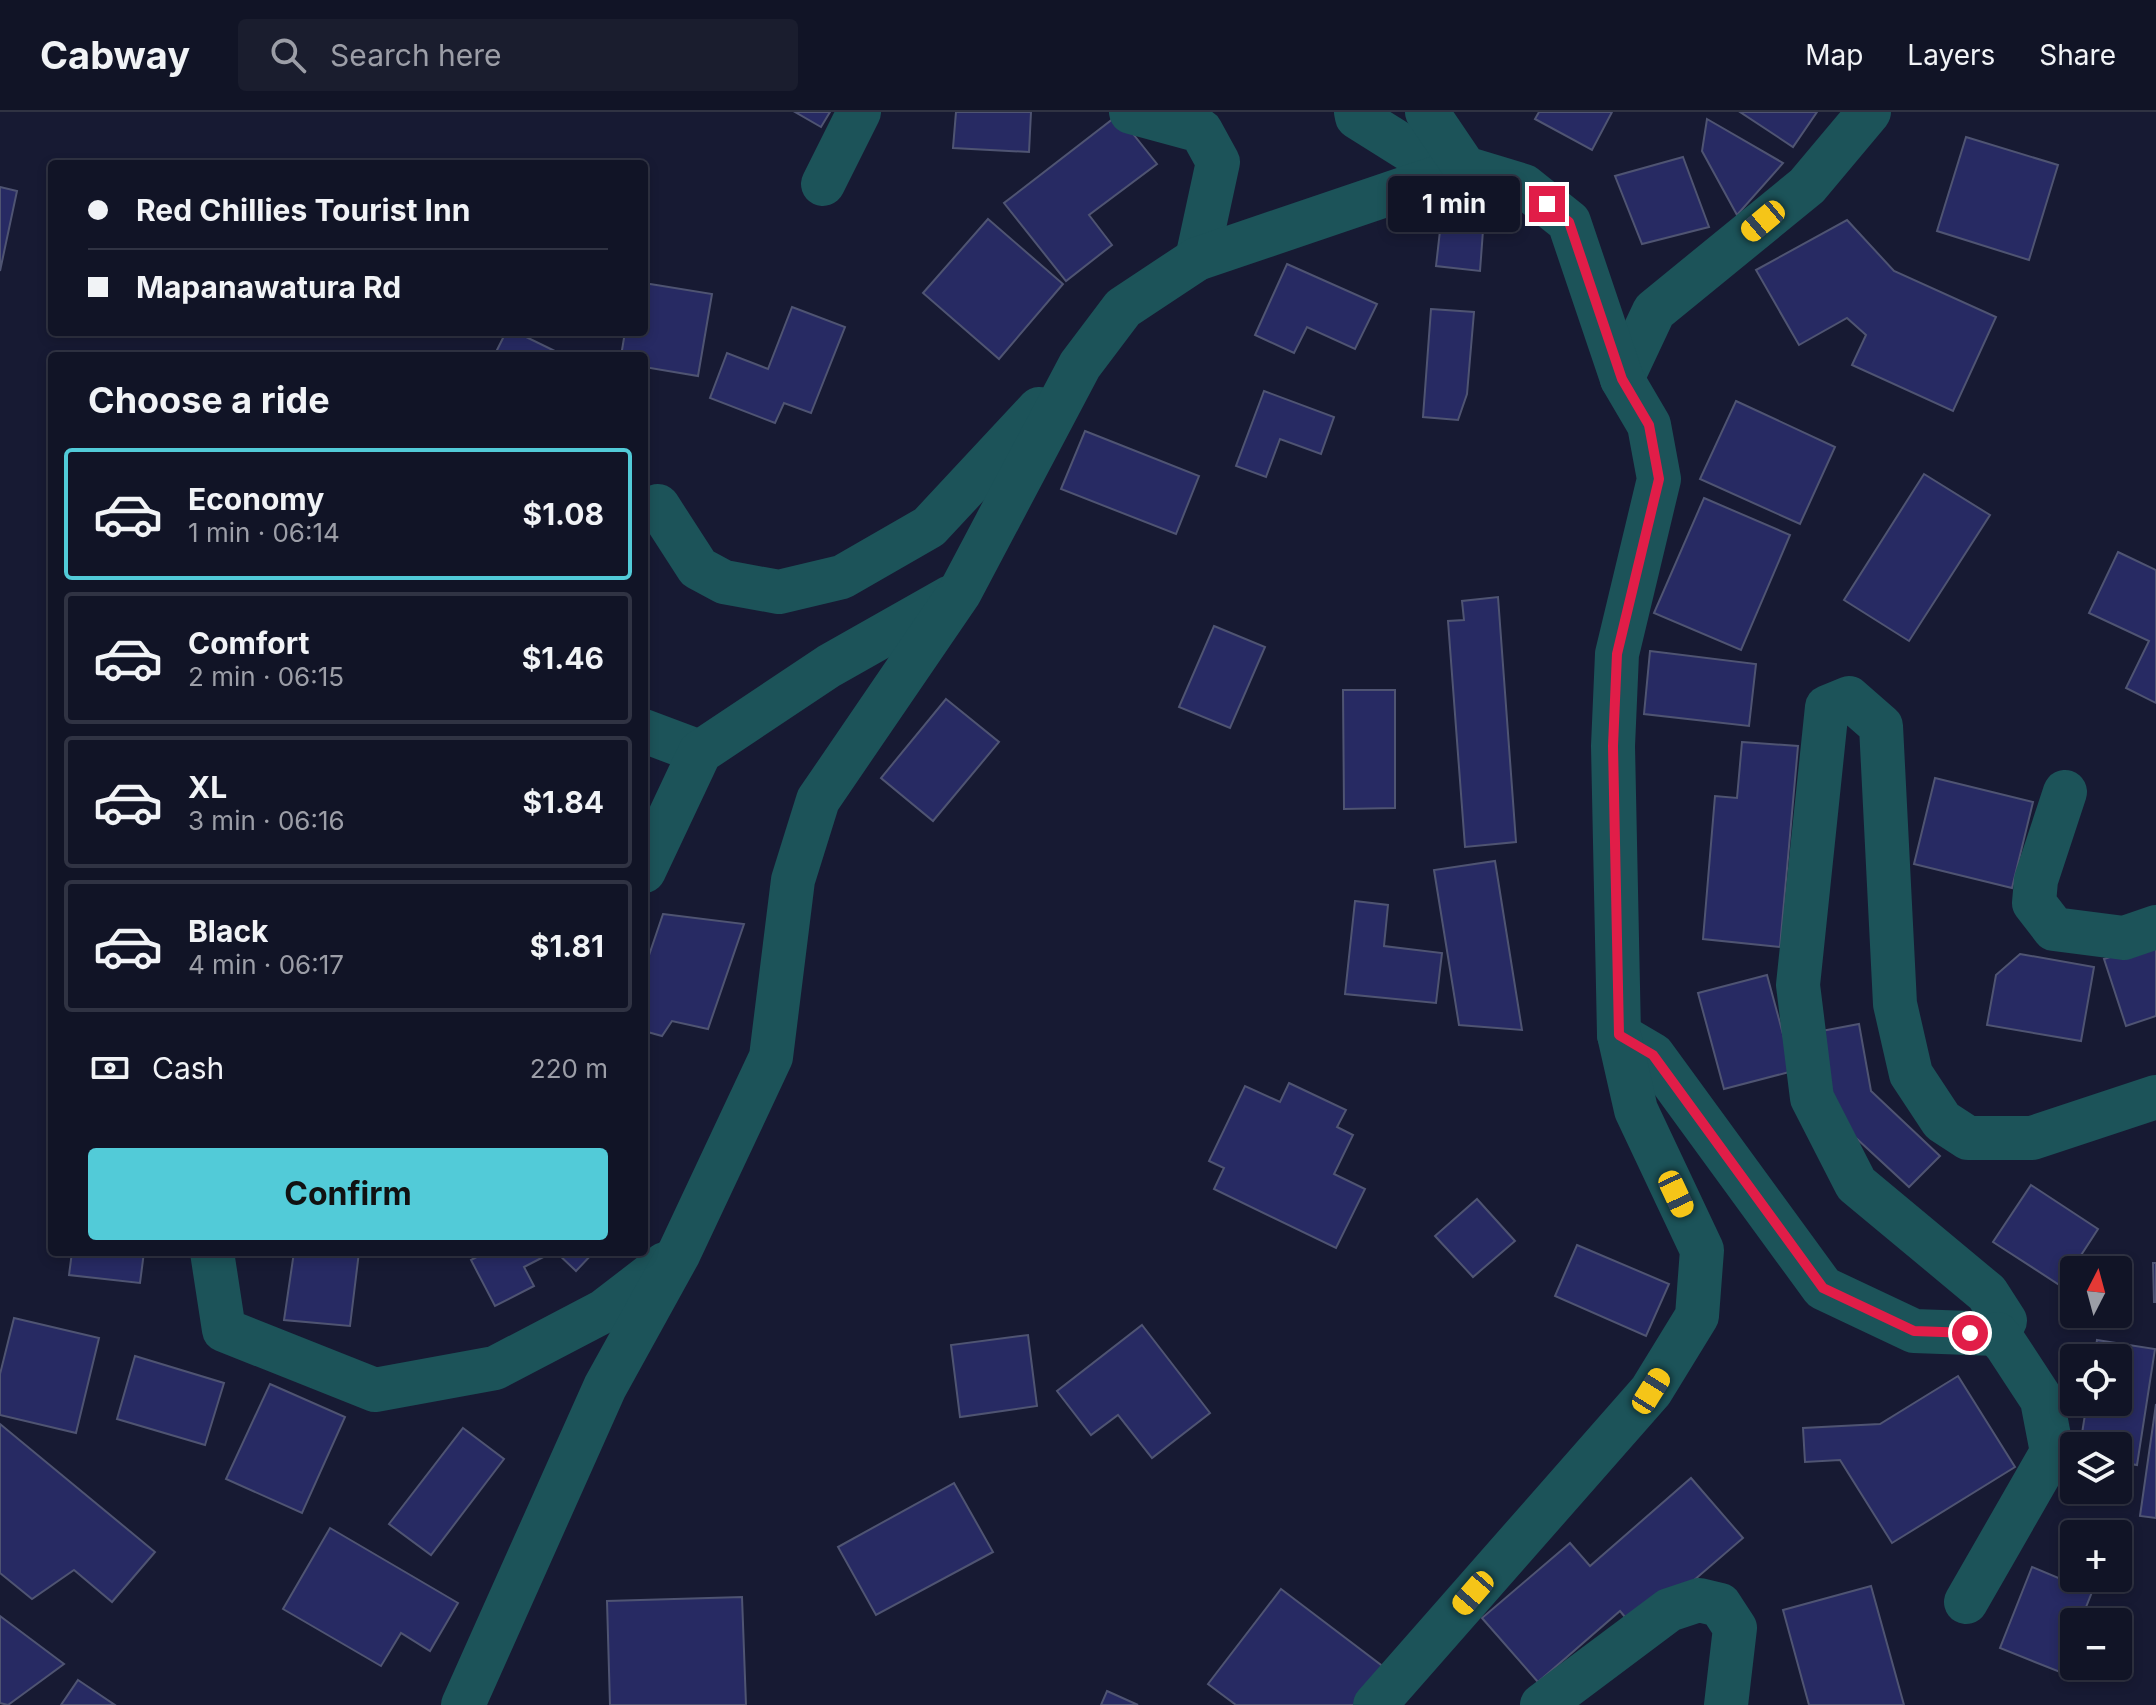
<!DOCTYPE html>
<meta charset="utf-8">
<style>
:root{--surface:#111426;--page:#1a1d2e;--text:#f1f3f6;--muted:#9c9ea7;--line:#303343;--accent:#52cbd8}
body{margin:0;font-family:Inter,sans-serif;background:var(--page);color:var(--text);height:100vh;display:flex;flex-direction:column;font-size:30px;white-space:nowrap}
*{box-sizing:border-box;margin:0}
p{font-size:26px;color:var(--muted)}
.icon{flex:none;width:44px;height:44px;fill:none;stroke:currentColor;stroke-width:2;stroke-linecap:round;stroke-linejoin:round}
.map{position:relative;flex:1;overflow:hidden}
.drawer{position:absolute;left:48px;top:240px;width:600px;height:904px;display:flex;flex-direction:column;background:var(--surface);border-radius:8px;box-shadow:0 4px 12px #0003,0 0 0 2px var(--line)}
.drawer>*{flex:none}
.top-card{position:absolute;left:48px;top:48px;width:600px;height:176px;border-radius:8px;box-shadow:0 4px 12px #0003,0 0 0 2px var(--line);display:grid;align-content:center;height:176px;padding:0 40px;background:var(--surface)}
.needle{width:52px;rotate:6deg}
.buttons{position:absolute;left:2060px;top:1144px;display:grid;gap:16px}
.buttons a{display:grid;place-items:center;width:72px;height:72px;border-radius:8px;background:var(--surface);box-shadow:0 4px 12px #0003,0 0 0 2px var(--line);font-size:40px}
.end{position:absolute;width:36px;height:36px;margin:-18px;border:10px solid #e11d48;background:#fff;box-shadow:0 0 0 4px #fff}
.from{border-radius:50%}
.bubble{position:absolute;height:56px;border-radius:8px;background:var(--surface);box-shadow:0 4px 12px #0003,0 0 0 2px var(--line);font-size:26px;font-weight:700;line-height:56px;text-align:center}
.car{position:absolute;width:24px;height:48px;margin:-24px -12px;border-radius:10px;box-shadow:0 0 6px 2px #0007;background:linear-gradient(#f5c518 24%,#345 0 40%,#f5c518 0 76%,#345 0 86%,#f5c518 0)}
.top-card b{display:flex;align-items:center;gap:28px;height:76px;font-size:30px}
.top-card b+b{border-top:2px solid var(--line)}
.top-card i{width:20px;height:20px;background:var(--text)}
ul{padding:0;list-style:none}
li{display:flex;align-items:center;gap:24px;height:132px;margin:0 16px 12px;padding:0 24px;border:4px solid var(--line);border-radius:8px}
li div{flex:1}
li b{display:block;font-size:30px}
li em{font-style:normal;font-weight:700}
li.current{border-color:var(--accent)}
li>.icon{width:72px;height:72px;stroke-width:1.5}
h2{padding:0 40px;font-size:36px;line-height:96px}
.pay{display:flex;align-items:center;gap:20px;height:88px;padding:0 40px;font-size:30px}
.pay p{margin-inline-start:auto}
.action{display:flex;gap:16px;margin-top:auto;padding:16px 40px}
.action a{flex:1;height:92px;border-radius:8px;background:var(--accent);color:#111;font-size:32px;font-weight:700;line-height:92px;text-align:center}
header{display:flex;align-items:center;gap:48px;box-sizing:border-box;height:112px;padding:0 40px;background:var(--surface);border-bottom:2px solid var(--line)}
header strong{font-size:38px}
nav{display:flex;gap:44px;margin-inline-start:auto;font-size:28px}
.search{width:560px;height:72px;background:var(--page);display:flex;align-items:center;gap:20px;box-sizing:border-box;padding:0 28px;border-radius:8px;color:var(--muted);font-size:30px}
.map>svg:first-child{display:block}
.building{fill:#272a63;stroke:#4f5472;stroke-width:2}
.lines{fill:none;stroke-linecap:round;stroke-linejoin:round}
.minor{stroke:#1c5359;stroke-width:44}
.route{stroke:#e11d48;stroke-width:10}
</style>
<header>
<strong>Cabway</strong>
<div class="search"><svg class="icon" aria-label="search" viewBox="0 0 24 24"><circle cx="10" cy="10" r="6"/><path d="M15 15l6 6"/></svg>Search here</div>
<nav><a>Map</a><a>Layers</a><a>Share</a></nav>
</header>
<div class="map">
<svg width="2156" height="1593" viewBox="0 0 2156 1593">
<rect width="100%" height="100%" fill="#171a33"/>
<g class="building">
<polygon points="795,0 830,0 821,15"/>
<polygon points="956,0 1031,0 1029,40 953,36"/>
<polygon points="1539,0 1612,0 1592,38 1535,7"/>
<polygon points="1740,0 1817,0 1793,35"/>
<polygon points="1118,3 1157,52 1089,103 1112,133 1066,169 1004,91"/>
<polygon points="1707,7 1783,51 1737,103 1702,39"/>
<polygon points="1966,25 2058,53 2029,148 1937,119"/>
<polygon points="1683,45 1709,115 1642,132 1615,64"/>
<polygon points="0,75 17,79 0,159"/>
<polygon points="1442,101 1484,105 1480,159 1436,154"/>
<polygon points="988,107 1063,172 999,247 923,181"/>
<polygon points="1847,108 1894,159 1996,205 1953,299 1852,253 1866,223 1847,206 1799,233 1756,158"/>
<polygon points="1287,152 1377,192 1355,237 1307,215 1294,241 1255,223"/>
<polygon points="644,171 712,182 698,264 644,255 644,244 621,244 625,220 644,220"/>
<polygon points="792,195 845,215 811,301 784,291 775,311 710,286 727,241 768,257"/>
<polygon points="1431,197 1474,200 1467,282 1458,308 1423,305"/>
<polygon points="506,220 516,220 563,243 494,244"/>
<polygon points="1264,279 1334,305 1321,342 1280,327 1266,365 1236,354"/>
<polygon points="1736,289 1835,335 1800,412 1700,367"/>
<polygon points="1085,319 1199,364 1176,422 1061,377"/>
<polygon points="1924,362 1990,403 1909,529 1844,488"/>
<polygon points="1704,386 1790,423 1741,538 1654,501"/>
<polygon points="2118,440 2156,458 2156,591 2126,576 2149,529 2089,501"/>
<polygon points="1498,485 1516,730 1465,735 1448,509 1464,508 1462,489"/>
<polygon points="1214,514 1265,535 1230,616 1179,595"/>
<polygon points="1650,539 1756,552 1749,614 1644,602"/>
<polygon points="1343,578 1395,578 1395,696 1344,697"/>
<polygon points="946,587 999,630 933,709 881,666"/>
<polygon points="1742,630 1798,634 1780,835 1703,827 1715,684 1737,686"/>
<polygon points="1935,666 2033,690 2012,776 1914,752"/>
<polygon points="1495,749 1522,918 1459,913 1434,758"/>
<polygon points="1355,789 1388,793 1384,834 1442,841 1436,891 1345,882"/>
<polygon points="663,802 744,812 708,917 672,909 662,924 644,919 644,858"/>
<polygon points="2156,830 2156,904 2126,914 2104,847"/>
<polygon points="2020,842 2094,855 2081,929 1987,913 1996,863"/>
<polygon points="1767,863 1793,959 1724,977 1698,881"/>
<polygon points="1859,912 1871,979 1940,1044 1909,1075 1830,1002 1816,920"/>
<polygon points="1289,971 1346,998 1337,1015 1353,1023 1334,1062 1365,1077 1336,1136 1214,1077 1224,1056 1209,1049 1245,974 1280,990"/>
<polygon points="2031,1073 2098,1117 2061,1174 1993,1130"/>
<polygon points="1477,1087 1515,1129 1473,1165 1435,1124"/>
<polygon points="1577,1133 1669,1172 1646,1224 1555,1184"/>
<polygon points="72,1140 144,1140 140,1171 69,1163"/>
<polygon points="294,1140 359,1140 350,1214 284,1208"/>
<polygon points="486,1140 553,1140 524,1155 534,1174 495,1194 471,1148"/>
<polygon points="556,1140 594,1140 576,1159"/>
<polygon points="2153,1151 2156,1151 2156,1190 2154,1190"/>
<polygon points="14,1206 99,1226 76,1321 0,1303 0,1262"/>
<polygon points="1142,1213 1210,1301 1152,1346 1118,1303 1091,1323 1057,1279"/>
<polygon points="1028,1223 1037,1294 960,1305 951,1233"/>
<polygon points="2097,1228 2155,1237 2137,1353 2118,1350 2118,1334 2080,1334 2087,1290 2118,1290 2118,1246 2094,1246"/>
<polygon points="135,1244 224,1271 205,1333 117,1307"/>
<polygon points="1958,1264 2015,1355 1892,1431 1840,1348 1805,1350 1803,1316 1880,1312"/>
<polygon points="270,1272 345,1305 302,1401 226,1367"/>
<polygon points="2156,1292 2156,1406 2140,1404"/>
<polygon points="0,1312 155,1440 112,1490 74,1458 32,1487 0,1461"/>
<polygon points="463,1316 504,1347 431,1443 389,1412"/>
<polygon points="1691,1366 1743,1426 1636,1518 1620,1499 1538,1570 1482,1506 1570,1431 1590,1454"/>
<polygon points="954,1371 993,1440 876,1503 838,1435"/>
<polygon points="330,1416 458,1491 430,1539 401,1521 381,1554 283,1497"/>
<polygon points="2032,1455 2092,1480 2080,1510 2074,1510 2074,1525 2060,1560 2000,1536"/>
<polygon points="1871,1474 1904,1593 1809,1593 1783,1498"/>
<polygon points="1281,1477 1385,1556 1357,1593 1236,1593 1208,1572"/>
<polygon points="742,1485 746,1593 610,1593 607,1489"/>
<polygon points="0,1504 64,1552 8,1593 0,1591"/>
<polygon points="78,1568 115,1593 61,1593"/>
<polygon points="1107,1579 1138,1593 1101,1593"/>
</g>
<g class="lines">
<g class="minor">
<polyline points="1131,0 1201,19 1218,50 1197,147"/>
<polyline points="1356,0 1357,5 1408,37 1465,56"/>
<polyline points="823,72 859,0"/>
<polyline points="1622,267 1654,199 1807,74 1869,0"/>
<polyline points="658,394 698,456 724,470 779,480 842,465 929,415 1039,297"/>
<polyline points="644,619 700,640"/>
<polyline points="2065,680 2036,768 2034,791 2054,817 2124,826 2156,815"/>
<polyline points="644,759 700,640 829,554 951,485"/>
<polyline points="1619,923 1653,943 1823,1176 1914,1219 1997,1222 2005,1209 1987,1181 1856,1072 1812,986 1798,873 1827,595 1849,586 1881,614 1895,892 1911,962 1942,1009 1968,1026 2032,1026 2156,985"/>
<polyline points="212,1140 224,1218 375,1278 495,1256 604,1199 665,1152"/>
<polyline points="1966,1490 2052,1340 2042,1288 2006,1233 1997,1222"/>
<polyline points="463,1593 605,1275 679,1141 771,945 793,768 818,688 960,480 1080,253 1123,196 1197,147 1465,56"/>
<polyline points="1375,1593 1651,1279 1697,1204 1702,1138 1636,998 1619,923 1613,634 1617,542 1659,367 1649,313 1622,267 1569,110 1524,74 1465,56 1427,0"/>
<polyline points="1542,1593 1669,1498 1699,1488 1720,1493 1735,1516 1726,1593"/>
</g>
</g>
<g class="lines">
<polyline class="route" points="1547,92 1569,110 1622,267 1649,313 1659,367 1617,542 1613,634 1619,923 1653,943 1823,1176 1914,1219 1970,1221"/>
</g>
</svg>
<div class="buttons">
<a><svg class="needle" viewBox="-14 -14 28 28"><path d="M0-13l5 13h-10z" fill="#e53935"/><path d="M0 13l5-13h-10z" fill="#9c9ea7"/></svg></a>
<a><svg class="icon" aria-label="locate" viewBox="0 0 24 24"><circle cx="12" cy="12" r="6"/><path d="M12 2v4M12 18v4M2 12h4M18 12h4"/></svg></a>
<a><svg class="icon" aria-label="layers" viewBox="0 0 24 24"><path d="M12 4l9 5-9 5-9-5zM3 14l9 5 9-5"/></svg></a>
<a>+</a>
<a>−</a>
</div>
<i class="end from" style="left:1970px;top:1221px"></i>
<i class="end" style="left:1547px;top:92px"></i>
<div class="bubble" style="left:1388px;top:64px;width:132px">1 min</div>
<i class="car" style="left:1763px;top:109px;rotate:230deg"></i>
<i class="car" style="left:1676px;top:1082px;rotate:155deg"></i>
<i class="car" style="left:1651px;top:1279px;rotate:32deg"></i>
<i class="car" style="left:1473px;top:1481px;rotate:221deg"></i>
<div class="top-card">
<b><i class="from"></i>Red Chillies Tourist Inn</b>
<b><i></i>Mapanawatura Rd</b>
</div>
<section class="drawer">
<h2>Choose a ride</h2>
<ul>
<li class="current"><svg class="icon" aria-label="car" viewBox="0 0 24 24"><path d="M5 17H2v-5l4-1 3-4h7l3 4 3 1v5h-3M9 17h6M6 11h13"/><circle cx="7" cy="17" r="2"/><circle cx="17" cy="17" r="2"/></svg><div><b>Economy</b><p>1 min · 06:14</p></div><em>$1.08</em></li>
<li><svg class="icon" aria-label="car" viewBox="0 0 24 24"><path d="M5 17H2v-5l4-1 3-4h7l3 4 3 1v5h-3M9 17h6M6 11h13"/><circle cx="7" cy="17" r="2"/><circle cx="17" cy="17" r="2"/></svg><div><b>Comfort</b><p>2 min · 06:15</p></div><em>$1.46</em></li>
<li><svg class="icon" aria-label="car" viewBox="0 0 24 24"><path d="M5 17H2v-5l4-1 3-4h7l3 4 3 1v5h-3M9 17h6M6 11h13"/><circle cx="7" cy="17" r="2"/><circle cx="17" cy="17" r="2"/></svg><div><b>XL</b><p>3 min · 06:16</p></div><em>$1.84</em></li>
<li><svg class="icon" aria-label="car" viewBox="0 0 24 24"><path d="M5 17H2v-5l4-1 3-4h7l3 4 3 1v5h-3M9 17h6M6 11h13"/><circle cx="7" cy="17" r="2"/><circle cx="17" cy="17" r="2"/></svg><div><b>Black</b><p>4 min · 06:17</p></div><em>$1.81</em></li>
</ul>
<div class="pay"><svg class="icon" aria-label="cash" viewBox="0 0 24 24"><path d="M3 7h18v10H3z"/><circle cx="12" cy="12" r="2"/></svg>Cash<p>220 m</p></div>
<div class="action"><a>Confirm</a></div>
</section>
</div>
